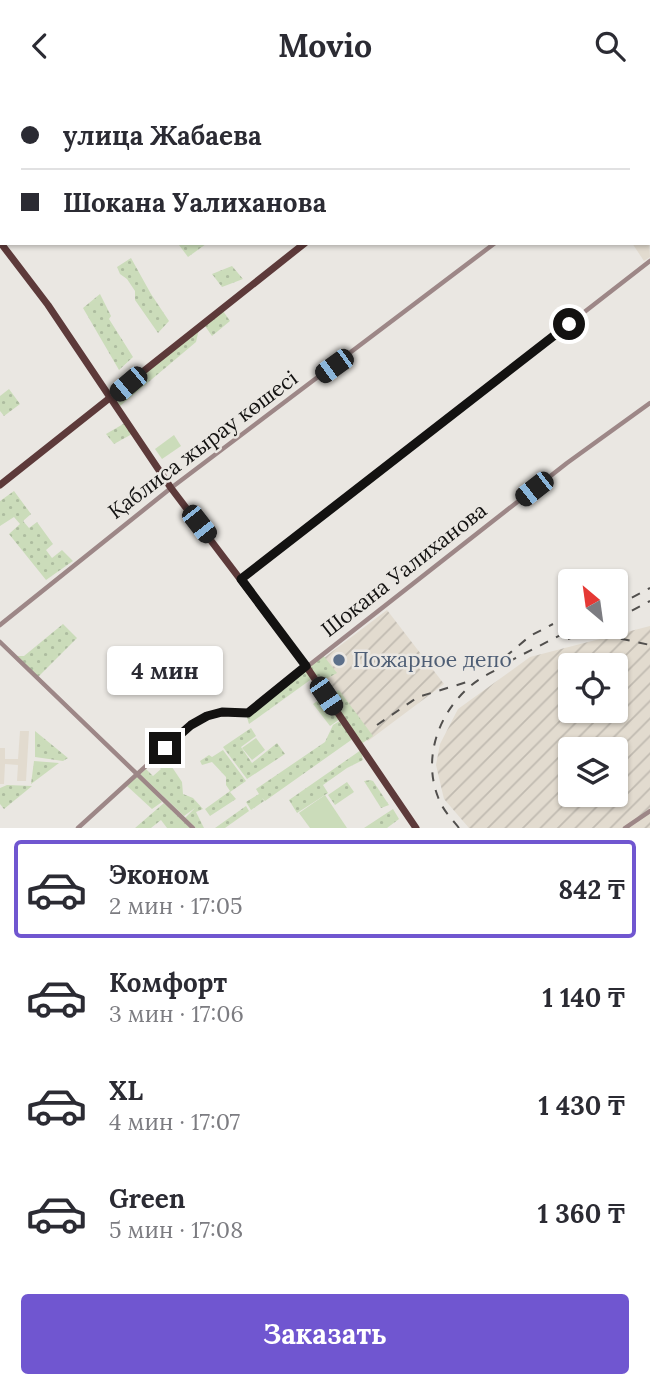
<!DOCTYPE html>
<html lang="ru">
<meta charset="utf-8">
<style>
:root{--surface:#fff;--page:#f2f2f3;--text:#2b2b33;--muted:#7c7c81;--line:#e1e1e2;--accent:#7056d0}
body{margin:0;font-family:Lora,serif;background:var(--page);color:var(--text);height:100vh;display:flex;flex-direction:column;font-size:26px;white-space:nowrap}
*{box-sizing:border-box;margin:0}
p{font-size:23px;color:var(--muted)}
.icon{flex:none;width:38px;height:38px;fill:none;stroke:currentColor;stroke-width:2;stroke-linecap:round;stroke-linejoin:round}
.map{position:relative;height:737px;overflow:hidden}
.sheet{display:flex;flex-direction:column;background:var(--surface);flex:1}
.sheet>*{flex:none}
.hud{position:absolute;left:0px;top:0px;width:651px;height:154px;box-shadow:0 2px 5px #0004;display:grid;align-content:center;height:154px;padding:0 21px;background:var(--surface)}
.needle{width:46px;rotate:331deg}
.fabs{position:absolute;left:558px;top:478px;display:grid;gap:14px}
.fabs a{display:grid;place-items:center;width:70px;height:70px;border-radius:7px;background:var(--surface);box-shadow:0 2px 5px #0004;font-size:35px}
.end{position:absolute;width:32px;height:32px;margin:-16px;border:9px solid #131211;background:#fff;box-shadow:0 0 0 4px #fff}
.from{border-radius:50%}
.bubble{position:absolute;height:49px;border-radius:7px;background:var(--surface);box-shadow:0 2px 5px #0004;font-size:23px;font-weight:800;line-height:49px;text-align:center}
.car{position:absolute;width:21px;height:42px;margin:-21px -10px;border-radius:9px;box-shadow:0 0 5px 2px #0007;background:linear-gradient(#222 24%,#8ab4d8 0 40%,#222 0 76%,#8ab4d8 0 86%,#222 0)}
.hud b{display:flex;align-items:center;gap:24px;height:66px;font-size:26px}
.hud b+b{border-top:2px solid var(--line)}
.hud i{width:18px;height:18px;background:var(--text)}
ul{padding:12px 0 0;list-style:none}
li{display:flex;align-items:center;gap:21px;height:98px;margin:0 14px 10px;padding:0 7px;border:4px solid transparent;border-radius:7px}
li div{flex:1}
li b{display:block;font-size:26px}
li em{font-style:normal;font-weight:800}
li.active{border-color:var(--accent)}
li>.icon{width:63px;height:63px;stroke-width:1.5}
.action{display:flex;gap:14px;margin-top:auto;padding:14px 21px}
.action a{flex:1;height:80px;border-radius:7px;background:var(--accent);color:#fff;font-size:28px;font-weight:800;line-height:80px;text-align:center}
header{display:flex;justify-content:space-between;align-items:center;height:91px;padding:0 21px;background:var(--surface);font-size:32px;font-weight:800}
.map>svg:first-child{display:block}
.built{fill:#e2dbcf}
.industrial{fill:url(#industrial-furrows);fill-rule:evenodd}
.grass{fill:url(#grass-dots)}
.pitch{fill:#cbdcba}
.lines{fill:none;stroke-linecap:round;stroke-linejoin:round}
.minor{stroke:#9d8787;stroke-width:4.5}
.major{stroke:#5d3a3a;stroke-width:7}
.rail{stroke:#514f4d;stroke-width:2;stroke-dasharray:9 9;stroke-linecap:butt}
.route{stroke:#131211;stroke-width:9}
.service-dot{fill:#5c6f8a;stroke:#eae7e2;stroke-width:2.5}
.labels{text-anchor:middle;stroke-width:5;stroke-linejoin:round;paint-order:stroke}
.street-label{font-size:21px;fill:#131211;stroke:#eae7e2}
.service-label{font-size:21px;fill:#4e5e75;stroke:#eae7e2;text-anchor:start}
</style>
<header><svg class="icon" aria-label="back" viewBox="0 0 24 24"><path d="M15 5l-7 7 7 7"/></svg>Movio<svg class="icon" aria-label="search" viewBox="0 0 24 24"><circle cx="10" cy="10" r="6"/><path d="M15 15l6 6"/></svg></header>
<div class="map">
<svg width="650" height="737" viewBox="0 0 650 737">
<defs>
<pattern id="industrial-furrows" width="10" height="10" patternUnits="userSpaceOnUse" patternTransform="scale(1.75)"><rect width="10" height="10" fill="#e2dbcf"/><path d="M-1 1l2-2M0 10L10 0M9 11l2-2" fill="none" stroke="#c1bbb1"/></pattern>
<pattern id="grass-dots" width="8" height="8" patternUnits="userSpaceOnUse" patternTransform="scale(1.75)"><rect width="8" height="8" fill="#cbdcba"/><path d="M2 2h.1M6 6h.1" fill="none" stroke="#adbc9f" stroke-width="1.8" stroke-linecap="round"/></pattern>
</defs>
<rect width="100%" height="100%" fill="#eae7e2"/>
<g class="built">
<polygon points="649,149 650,166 644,170 632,152 649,152"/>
<polygon points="20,640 29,640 26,690 17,690 18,674 5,673 4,693 0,693 0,657 5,657 5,668 18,668"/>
</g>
<g class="industrial">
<polygon points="387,519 444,593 368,650 312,576"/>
<path d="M650,535V737H469L444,708L436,674L440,653L458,618L530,566ZM570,574H616V620H570ZM570,658H616V704H570Z"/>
</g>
<g class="grass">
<polygon points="182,152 206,152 206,153 188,166 179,154"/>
<polygon points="131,167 151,203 169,230 158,242 135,209 135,200 127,188 120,183 117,176"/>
<polygon points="232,175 243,188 222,196 212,183"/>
<polygon points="100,203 111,225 109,228 133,266 119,279 83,217"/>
<polygon points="223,220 230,230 212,245 205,235"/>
<polygon points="199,238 196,251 120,315 113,306"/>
<polygon points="9,298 20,313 4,325 0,320 0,305"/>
<polygon points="125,332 132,343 114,353 106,343"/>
<polygon points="14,400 31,423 23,430 29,437 37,431 53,453 46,459 52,467 62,459 73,470 46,489 9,443 20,433 14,426 0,435 0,410"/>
<polygon points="63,533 77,547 38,586 17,565 24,565"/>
<polygon points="323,564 337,582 319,592 308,576"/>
<polygon points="306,577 313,587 249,633 246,623"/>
<polygon points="339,599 373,645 361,653 327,605"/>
<polygon points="324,605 340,628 330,635 313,613"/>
<polygon points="341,629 354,647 265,710 262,707 264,710 251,719 246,711 259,703 256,698 325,651 333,634"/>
<polygon points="251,637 256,645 241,656 252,672 277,652 285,663 247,688 223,656"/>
<polygon points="35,640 68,667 63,670 35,666"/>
<polygon points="223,659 246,690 230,701 236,708 210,725 205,718 230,700 226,694 226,686 212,671 202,674 200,670 209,664 212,666"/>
<polygon points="361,659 363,669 347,677 323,694 328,702 297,722 289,709"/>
<polygon points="164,664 182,691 183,703 193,707 203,718 196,721 204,737 196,737 185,727 195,717 184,725 140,683 146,678 153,685 161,678 155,672"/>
<polygon points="34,670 59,672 31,693"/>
<polygon points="138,684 162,711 152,718 127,695"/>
<polygon points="370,689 373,690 389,714 381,717 364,690"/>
<polygon points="347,691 354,701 335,714 328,704"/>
<polygon points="7,694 32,695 4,718 0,713 0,697"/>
<polygon points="164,712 190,737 167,737 161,729 151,737 135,737"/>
<polygon points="246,715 249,720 225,737 215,737"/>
<polygon points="393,718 399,728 387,737 364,737"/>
</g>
<g class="pitch">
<polygon points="174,344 181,355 162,368 155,358"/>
<polygon points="256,647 265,659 252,669 242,657"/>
<polygon points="325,704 347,737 310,737 299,722"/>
</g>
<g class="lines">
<g class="minor">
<polyline points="481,0 482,2"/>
<polyline points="649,37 650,36"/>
<polyline points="241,488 650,170"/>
<polyline points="0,534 171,397 495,152"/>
<polyline points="0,551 193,737"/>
<path d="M78,737L191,634C214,621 224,623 248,622L567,372L650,312"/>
<polyline points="625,737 650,720"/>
</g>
<g class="major">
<polyline points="125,2 128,0"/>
<polyline points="501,2 503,0"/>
<polyline points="0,88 2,87"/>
<polyline points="0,151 48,214 171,397 306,575 416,737"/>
<polyline points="0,394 305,152"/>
</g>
<g class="rail">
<polyline points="616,515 650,497"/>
<polyline points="616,528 650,510"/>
<polyline points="585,547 613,546 650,554"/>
<polyline points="568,548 600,536"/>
<polyline points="505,566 530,545 553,533"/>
<polyline points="508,571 576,536"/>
<polyline points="377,634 418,606 467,591"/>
<path d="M459,737C451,727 442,718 438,706C421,663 442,613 480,588C492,580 506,575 518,568"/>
</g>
</g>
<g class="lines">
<polyline class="route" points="165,657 191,634 207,625 222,621 248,622 306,575 241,488 569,233"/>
</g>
<circle class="service-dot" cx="339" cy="569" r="7"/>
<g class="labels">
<g class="street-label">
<text transform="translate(203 354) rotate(-37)" y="7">Қаблиса жырау көшесі</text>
<text transform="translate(404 479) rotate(-38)" y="7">Шокана Уалиханова</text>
</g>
<g class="service-label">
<text x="353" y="576">Пожарное депо</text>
</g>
</g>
</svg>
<div class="fabs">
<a><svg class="needle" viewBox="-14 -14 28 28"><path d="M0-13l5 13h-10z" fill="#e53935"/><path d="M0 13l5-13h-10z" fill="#7c7c81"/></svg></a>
<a><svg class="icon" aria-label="locate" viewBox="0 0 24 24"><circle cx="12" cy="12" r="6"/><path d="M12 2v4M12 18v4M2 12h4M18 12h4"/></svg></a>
<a><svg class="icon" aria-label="layers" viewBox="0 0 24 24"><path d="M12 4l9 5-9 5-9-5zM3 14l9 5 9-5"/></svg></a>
</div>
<i class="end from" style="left:569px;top:233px"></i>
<i class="end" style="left:165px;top:657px"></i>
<div class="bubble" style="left:107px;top:555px;width:116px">4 мин</div>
<i class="car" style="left:334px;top:275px;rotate:234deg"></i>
<i class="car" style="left:128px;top:293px;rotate:230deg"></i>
<i class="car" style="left:534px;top:398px;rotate:232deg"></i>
<i class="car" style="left:199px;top:433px;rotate:142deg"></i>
<i class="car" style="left:326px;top:605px;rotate:146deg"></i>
<div class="hud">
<b><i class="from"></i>улица Жабаева</b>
<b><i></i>Шокана Уалиханова</b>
</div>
</div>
<section class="sheet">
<ul>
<li class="active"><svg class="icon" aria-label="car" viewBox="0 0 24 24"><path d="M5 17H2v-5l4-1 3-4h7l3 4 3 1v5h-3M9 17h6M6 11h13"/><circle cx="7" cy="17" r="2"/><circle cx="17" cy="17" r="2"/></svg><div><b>Эконом</b><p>2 мин · 17:05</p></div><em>842 ₸</em></li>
<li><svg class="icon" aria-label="car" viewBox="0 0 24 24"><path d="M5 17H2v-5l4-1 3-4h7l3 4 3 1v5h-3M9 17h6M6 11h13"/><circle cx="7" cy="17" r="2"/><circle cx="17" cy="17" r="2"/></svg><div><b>Комфорт</b><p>3 мин · 17:06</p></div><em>1 140 ₸</em></li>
<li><svg class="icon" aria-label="car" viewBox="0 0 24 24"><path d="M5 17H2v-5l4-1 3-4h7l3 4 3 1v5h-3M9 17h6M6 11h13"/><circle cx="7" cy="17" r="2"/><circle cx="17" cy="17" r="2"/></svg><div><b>XL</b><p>4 мин · 17:07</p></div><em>1 430 ₸</em></li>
<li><svg class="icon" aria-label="car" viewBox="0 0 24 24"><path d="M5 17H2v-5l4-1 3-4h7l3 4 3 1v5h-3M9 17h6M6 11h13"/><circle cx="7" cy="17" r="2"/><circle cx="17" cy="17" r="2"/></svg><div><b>Green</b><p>5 мин · 17:08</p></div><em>1 360 ₸</em></li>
</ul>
<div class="action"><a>Заказать</a></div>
</section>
